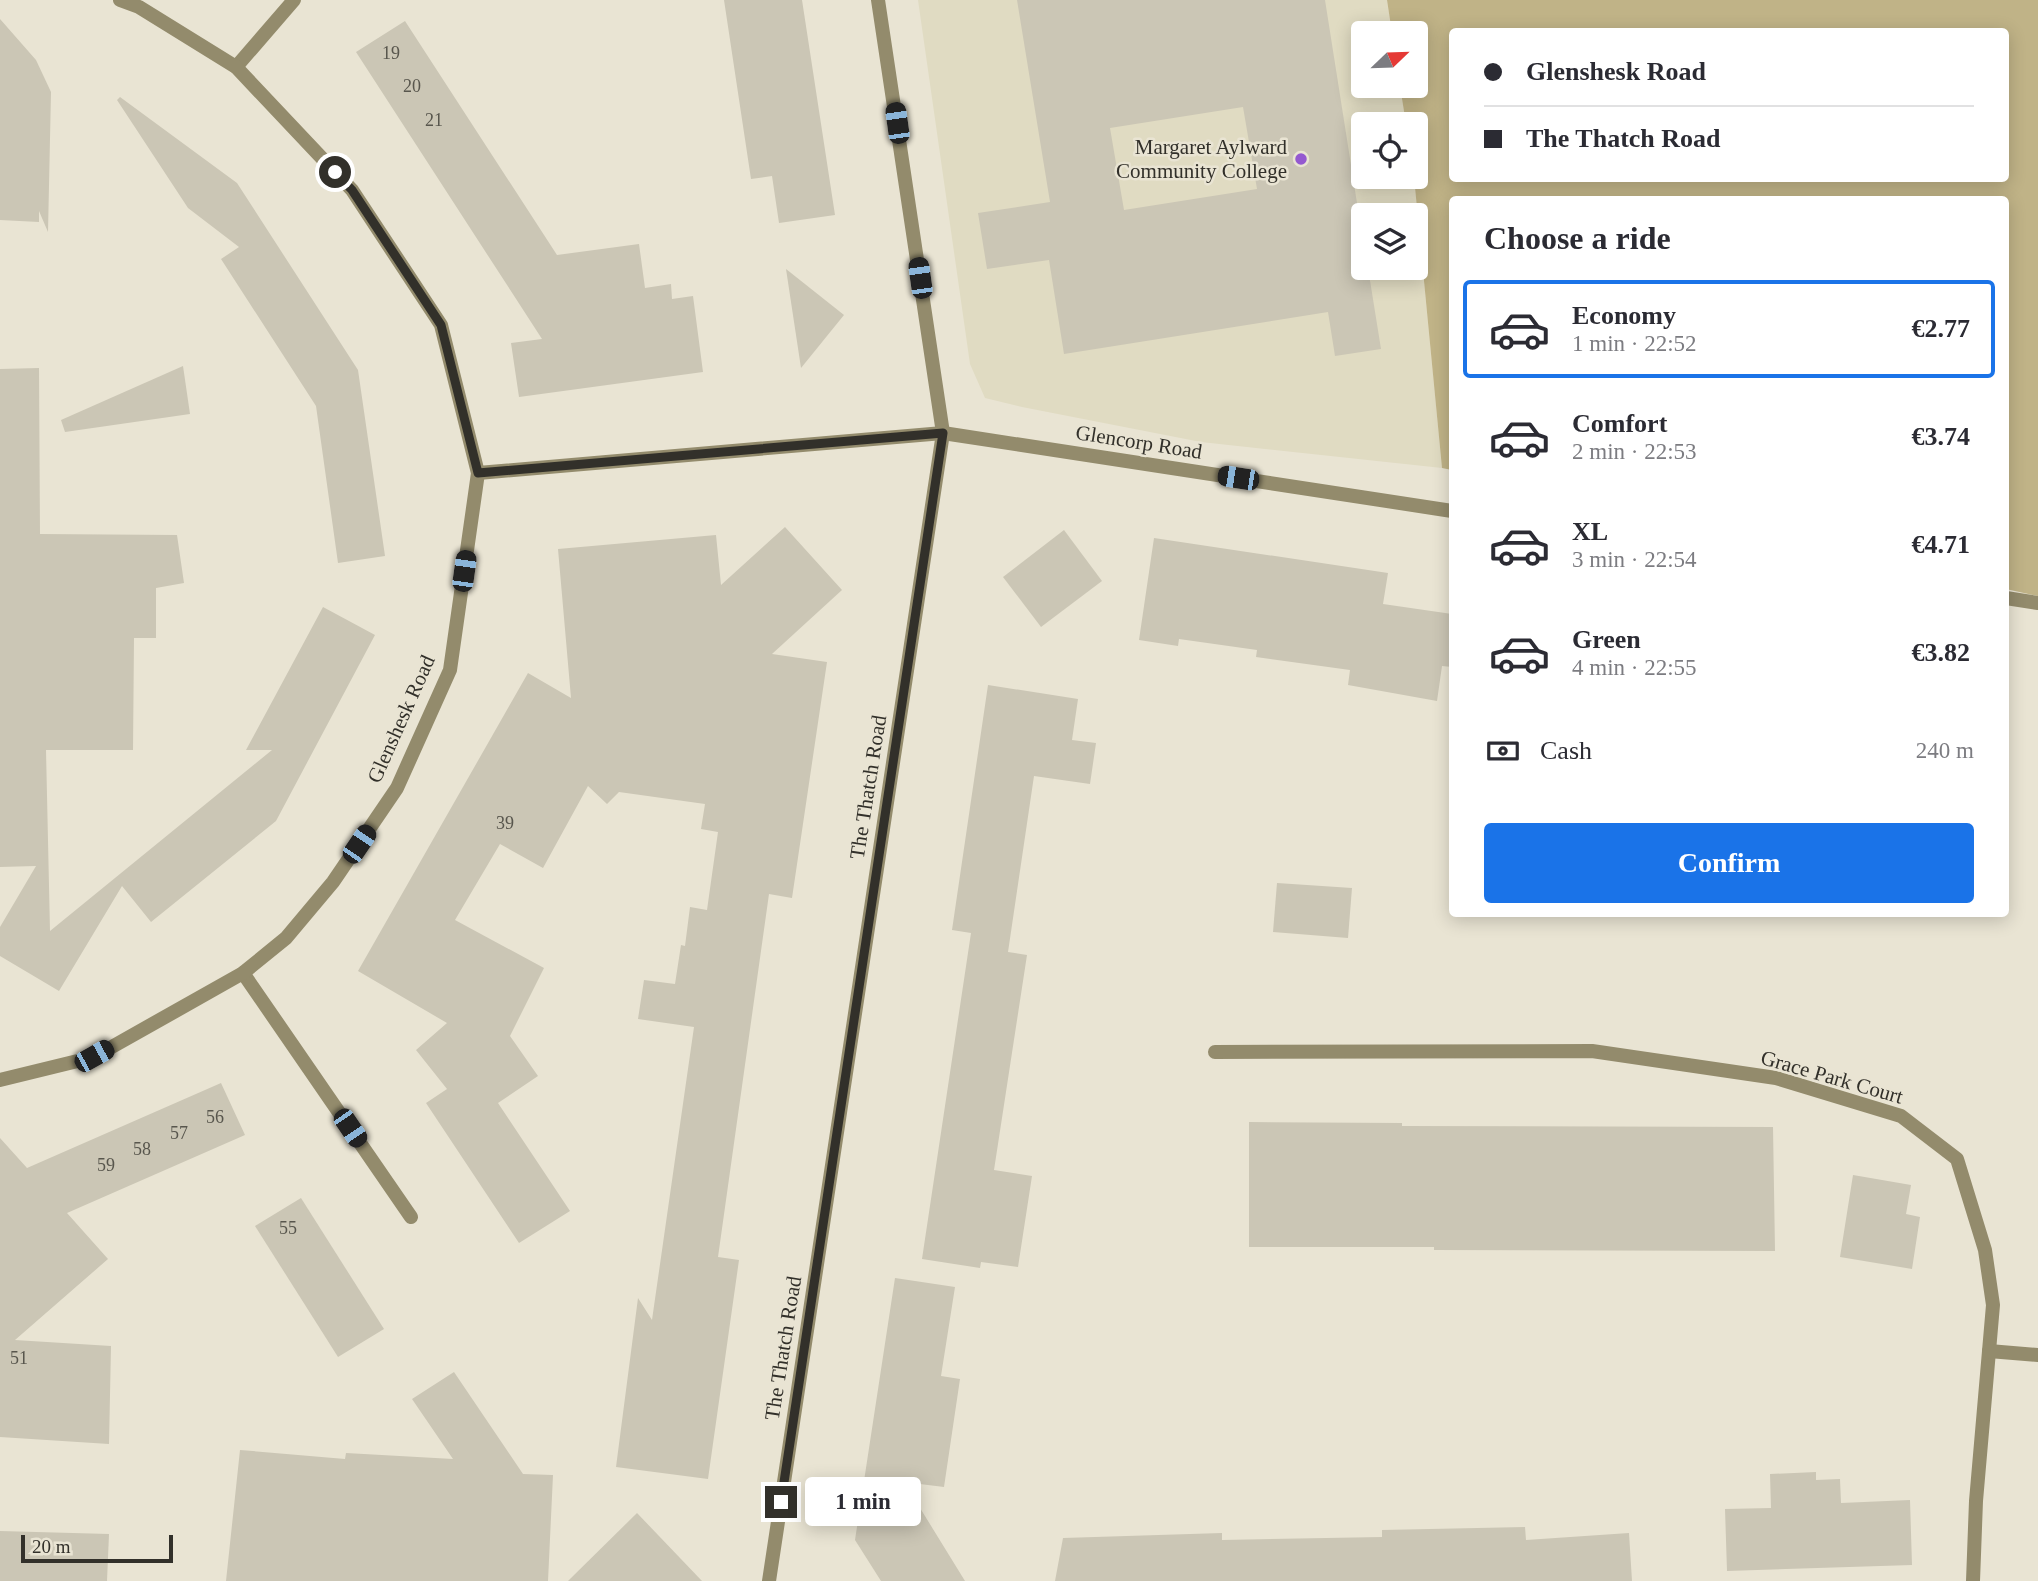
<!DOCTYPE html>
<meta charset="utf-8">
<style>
:root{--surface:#fff;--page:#f7f7f7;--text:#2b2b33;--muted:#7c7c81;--line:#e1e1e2;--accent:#1a73e8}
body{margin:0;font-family:Georgia,serif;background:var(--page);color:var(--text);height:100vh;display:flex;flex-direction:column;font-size:26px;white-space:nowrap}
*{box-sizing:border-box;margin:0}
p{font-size:23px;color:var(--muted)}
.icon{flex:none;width:38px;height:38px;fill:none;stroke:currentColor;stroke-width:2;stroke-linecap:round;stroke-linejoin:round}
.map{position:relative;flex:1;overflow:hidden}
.drawer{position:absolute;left:1449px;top:196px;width:560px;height:721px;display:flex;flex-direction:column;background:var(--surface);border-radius:7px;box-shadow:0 4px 18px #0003}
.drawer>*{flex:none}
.top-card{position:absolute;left:1449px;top:28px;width:560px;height:154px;border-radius:7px;box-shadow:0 4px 18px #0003;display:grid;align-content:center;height:154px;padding:0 35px;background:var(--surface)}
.needle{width:46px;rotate:67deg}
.buttons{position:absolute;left:1351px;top:21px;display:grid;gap:14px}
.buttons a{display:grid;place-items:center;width:77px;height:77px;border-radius:7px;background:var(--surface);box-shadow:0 4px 18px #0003;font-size:35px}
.scale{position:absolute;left:21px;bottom:18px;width:152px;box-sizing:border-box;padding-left:7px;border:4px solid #32302a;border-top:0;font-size:19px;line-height:24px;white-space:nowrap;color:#32302a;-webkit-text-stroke:5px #e9e4d3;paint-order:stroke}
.end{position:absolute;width:32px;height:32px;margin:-16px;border:9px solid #32302a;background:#fff;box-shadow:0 0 0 4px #fff}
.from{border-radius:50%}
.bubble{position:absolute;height:49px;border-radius:7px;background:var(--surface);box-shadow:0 4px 18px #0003;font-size:23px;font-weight:700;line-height:49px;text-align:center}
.car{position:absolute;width:21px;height:42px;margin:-21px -10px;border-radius:9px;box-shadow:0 0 5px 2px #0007;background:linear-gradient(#222 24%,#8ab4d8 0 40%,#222 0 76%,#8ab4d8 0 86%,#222 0)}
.top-card b{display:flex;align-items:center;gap:24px;height:66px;font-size:26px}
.top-card b+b{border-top:2px solid var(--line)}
.top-card i{width:18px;height:18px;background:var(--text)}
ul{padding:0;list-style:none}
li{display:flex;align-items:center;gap:21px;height:98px;margin:0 14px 10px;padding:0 21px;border:4px solid transparent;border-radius:7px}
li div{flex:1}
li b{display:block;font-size:26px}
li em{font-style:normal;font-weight:700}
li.on{border-color:var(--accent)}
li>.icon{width:63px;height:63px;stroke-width:1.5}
h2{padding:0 35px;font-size:32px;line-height:84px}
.pay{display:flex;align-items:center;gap:18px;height:77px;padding:0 35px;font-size:26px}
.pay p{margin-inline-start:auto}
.action{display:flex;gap:14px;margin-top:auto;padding:14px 35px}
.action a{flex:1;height:80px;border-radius:7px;background:var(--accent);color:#fff;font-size:28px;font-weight:700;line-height:80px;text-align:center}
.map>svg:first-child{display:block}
.built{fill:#e0dbc2;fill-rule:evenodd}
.green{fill:#c0b387;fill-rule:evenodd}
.building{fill:#cbc6b5;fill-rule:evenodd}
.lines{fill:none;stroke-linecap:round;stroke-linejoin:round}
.street{stroke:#938b6c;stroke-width:14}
.route{stroke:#32302a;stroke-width:9}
.poi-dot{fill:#9459d0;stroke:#e9e4d3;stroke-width:2.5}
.labels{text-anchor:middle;stroke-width:5;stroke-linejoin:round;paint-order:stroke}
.number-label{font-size:18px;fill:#58564d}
.poi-label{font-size:21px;fill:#32302a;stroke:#e9e4d3;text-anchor:end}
.street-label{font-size:21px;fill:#32302a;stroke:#e9e4d3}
</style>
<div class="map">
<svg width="2038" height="1581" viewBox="0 0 2038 1581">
<rect width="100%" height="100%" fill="#e9e4d3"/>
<path class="built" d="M918,0H1387L1392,33H1363V86H1400L1406,124H1363V177H1414L1442,468L1201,442L1022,407L985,398L970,364ZM1363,215H1416V268H1363Z"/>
<path class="green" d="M1387,0H2038V596L2006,589V200H1452V470L1442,468L1414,177L1416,124H1406L1400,86H1416V33H1392ZM1452,32H2006V178H1452Z"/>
<g class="building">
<polygon points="724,0 802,0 835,215 779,223 772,176 751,179"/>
<path d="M1017,0H1325L1363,241V268H1368L1381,349L1335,356L1328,312L1064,354L1049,260L987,269L978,213L1050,202ZM1243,107L1257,189L1124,210L1110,128Z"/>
<polygon points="0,19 36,60 51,92 48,232 39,211 39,222 0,220"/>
<polygon points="405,21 557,255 639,244 645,288 671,284 672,299 693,296 703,372 519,397 511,343 542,339 356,52"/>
<polygon points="120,97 237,183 358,370 385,556 338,563 316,406 221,259 239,247 188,208 117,100"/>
<polygon points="786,269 844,315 801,368"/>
<polygon points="183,366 190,414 65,432 61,420"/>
<polygon points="39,368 40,534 177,535 184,583 156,588 156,638 134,638 133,750 46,750 50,931 272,750 246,750 323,607 375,635 276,821 151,922 122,886 59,991 0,956 0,927 36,866 0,867 0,369"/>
<polygon points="785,527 842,590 772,654 827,662 792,898 769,894 718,1257 739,1260 708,1479 616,1467 638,1298 652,1320 694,1027 638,1019 644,980 675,984 681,945 685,946 690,907 707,910 718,832 701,829 705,804 619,792 607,804 588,786 543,868 500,844 455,920 544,968 510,1036 538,1076 498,1103 570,1211 519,1243 426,1103 447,1089 416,1050 447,1023 358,971 528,673 571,698 558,549 716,535 721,585"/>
<polygon points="1064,530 1102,581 1041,627 1003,577"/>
<polygon points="1154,538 1388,573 1383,604 1452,614 1452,667 1442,666 1437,701 1348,685 1350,670 1256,657 1257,650 1179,639 1178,646 1139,640"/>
<polygon points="988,685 1078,699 1072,740 1096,743 1090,784 1034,776 1008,952 1027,955 994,1170 1032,1176 1018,1267 981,1262 980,1268 922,1259 971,933 952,930"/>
<polygon points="1277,883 1352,888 1348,938 1273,932"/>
<polygon points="221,1083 245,1135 67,1213 108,1259 15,1340 111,1346 109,1444 0,1437 0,1138 27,1168"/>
<polygon points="1249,1122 1402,1123 1402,1126 1773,1127 1775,1251 1434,1250 1434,1247 1249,1247"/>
<polygon points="1853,1175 1911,1185 1906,1214 1920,1217 1912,1269 1840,1257"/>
<polygon points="301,1198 384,1329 338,1357 255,1226"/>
<polygon points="895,1278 955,1287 941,1376 960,1379 944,1487 904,1482 965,1581 881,1581 855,1540"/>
<polygon points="454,1372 523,1474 553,1475 548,1581 226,1581 240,1450 345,1459 346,1453 453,1459 412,1399"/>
<polygon points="1816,1472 1816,1480 1840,1479 1841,1503 1910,1500 1912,1565 1727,1571 1725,1509 1771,1508 1770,1474"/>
<polygon points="637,1513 702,1581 568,1581"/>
<polygon points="1525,1527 1526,1540 1629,1533 1632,1581 1055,1581 1063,1538 1222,1533 1222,1540 1382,1537 1382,1530"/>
<polygon points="0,1531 109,1534 107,1581 0,1581"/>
</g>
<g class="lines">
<g class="street">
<polyline points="236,67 294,0"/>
<polyline points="478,473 943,433 1452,511"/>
<polyline points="2006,598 2038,603"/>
<polyline points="243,973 411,1217"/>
<polyline points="1215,1052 1592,1051 1776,1078 1901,1116 1957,1159 1985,1250 1993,1305 1976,1501 1973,1581"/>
<polyline points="0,1080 94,1057 243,973 286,938 333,882 397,788 450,670 478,473 441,325 352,190 236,67 139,7 120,0"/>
<polyline points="1989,1351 2038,1355"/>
<polyline points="769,1581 943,433 878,0"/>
</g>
</g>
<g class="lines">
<polyline class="route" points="335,172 352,190 441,325 478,473 943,433 781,1502"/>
</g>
<circle class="poi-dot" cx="1301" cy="159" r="7"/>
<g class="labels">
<g class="number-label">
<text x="391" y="59">19</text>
<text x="412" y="92">20</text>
<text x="434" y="126">21</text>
<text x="505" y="829">39</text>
<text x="215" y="1123">56</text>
<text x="179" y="1139">57</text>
<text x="142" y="1155">58</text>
<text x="106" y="1171">59</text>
<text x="288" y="1234">55</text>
<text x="19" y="1364">51</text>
</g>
<g class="poi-label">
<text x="1287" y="154">Margaret Aylward<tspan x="1287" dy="24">Community College</tspan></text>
</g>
<g class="street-label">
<text transform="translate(1139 442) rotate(9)" y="7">Glencorp Road</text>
<text transform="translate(401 719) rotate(-66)" y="7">Glenshesk Road</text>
<text transform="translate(868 787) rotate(-81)" y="7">The Thatch Road</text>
<text transform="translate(1832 1077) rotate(16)" y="7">Grace Park Court</text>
<text transform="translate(783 1348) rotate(-81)" y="7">The Thatch Road</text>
</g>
</g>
</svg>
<div class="buttons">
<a><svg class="needle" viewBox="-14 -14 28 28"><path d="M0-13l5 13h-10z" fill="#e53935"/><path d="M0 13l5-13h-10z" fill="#7c7c81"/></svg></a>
<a><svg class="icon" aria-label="locate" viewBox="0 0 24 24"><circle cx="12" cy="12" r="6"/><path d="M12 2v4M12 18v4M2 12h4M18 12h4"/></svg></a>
<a><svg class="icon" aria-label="layers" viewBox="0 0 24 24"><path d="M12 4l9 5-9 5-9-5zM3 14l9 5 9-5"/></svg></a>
</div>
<div class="scale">20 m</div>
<i class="end from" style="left:335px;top:172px"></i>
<i class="end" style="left:781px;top:1502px"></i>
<div class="bubble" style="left:805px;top:1477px;width:116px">1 min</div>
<i class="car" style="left:897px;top:123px;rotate:352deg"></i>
<i class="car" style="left:920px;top:278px;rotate:352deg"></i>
<i class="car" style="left:1238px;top:478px;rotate:279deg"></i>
<i class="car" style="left:464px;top:571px;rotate:8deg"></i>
<i class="car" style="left:359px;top:844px;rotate:34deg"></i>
<i class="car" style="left:94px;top:1056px;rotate:61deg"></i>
<i class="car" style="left:350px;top:1128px;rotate:146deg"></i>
<div class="top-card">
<b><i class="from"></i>Glenshesk Road</b>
<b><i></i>The Thatch Road</b>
</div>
<section class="drawer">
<h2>Choose a ride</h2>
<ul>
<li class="on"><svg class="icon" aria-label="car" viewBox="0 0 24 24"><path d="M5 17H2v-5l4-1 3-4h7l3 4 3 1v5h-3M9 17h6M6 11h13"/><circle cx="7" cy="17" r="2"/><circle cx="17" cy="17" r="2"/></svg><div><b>Economy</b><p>1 min · 22:52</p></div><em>€2.77</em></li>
<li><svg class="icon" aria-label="car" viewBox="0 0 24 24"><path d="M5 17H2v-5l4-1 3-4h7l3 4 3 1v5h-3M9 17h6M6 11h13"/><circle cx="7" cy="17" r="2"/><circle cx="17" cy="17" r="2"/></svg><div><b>Comfort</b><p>2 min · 22:53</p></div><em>€3.74</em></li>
<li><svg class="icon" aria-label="car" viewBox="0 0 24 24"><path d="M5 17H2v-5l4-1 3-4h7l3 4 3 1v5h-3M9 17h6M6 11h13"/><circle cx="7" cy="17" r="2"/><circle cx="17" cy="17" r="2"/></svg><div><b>XL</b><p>3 min · 22:54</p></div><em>€4.71</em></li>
<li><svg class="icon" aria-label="car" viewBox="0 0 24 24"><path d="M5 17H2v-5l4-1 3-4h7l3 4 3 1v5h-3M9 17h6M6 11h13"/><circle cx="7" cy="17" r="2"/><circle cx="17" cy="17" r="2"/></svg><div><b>Green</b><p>4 min · 22:55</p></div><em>€3.82</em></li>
</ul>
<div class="pay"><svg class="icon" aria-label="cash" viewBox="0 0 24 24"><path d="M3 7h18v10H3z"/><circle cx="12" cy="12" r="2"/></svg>Cash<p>240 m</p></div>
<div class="action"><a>Confirm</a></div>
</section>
</div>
